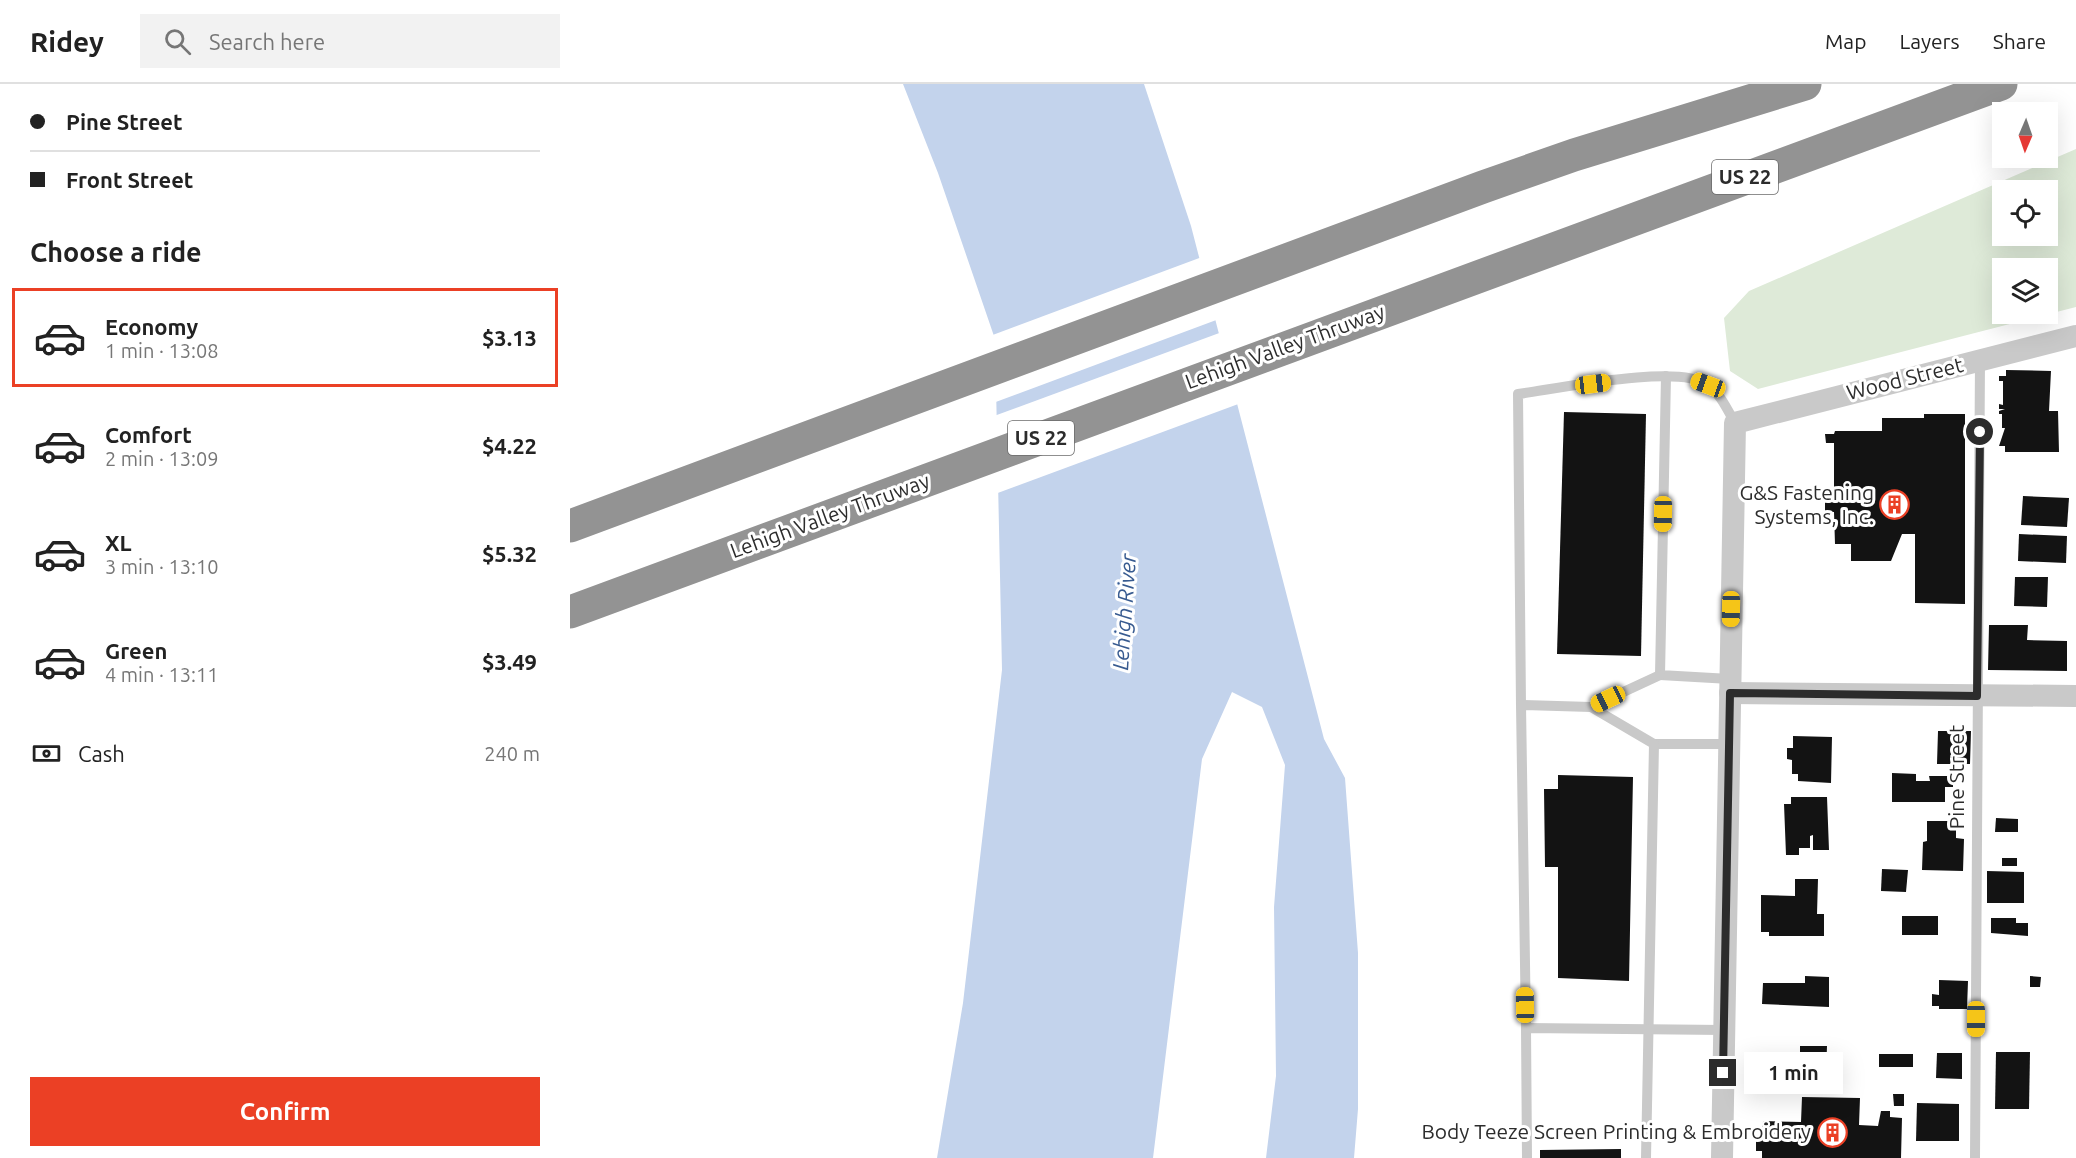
<!DOCTYPE html>
<meta charset="utf-8">
<style>
:root{--surface:#fff;--page:#f2f2f2;--text:#222;--muted:#767676;--line:#e0e0e0;--accent:#eb4025}
body{margin:0;font-family:Ubuntu,sans-serif;background:var(--page);color:var(--text);height:100vh;display:flex;flex-direction:column;font-size:22px;white-space:nowrap}
*{box-sizing:border-box;margin:0}
p{font-size:20px;color:var(--muted)}
.icon{flex:none;width:33px;height:33px;fill:none;stroke:currentColor;stroke-width:2;stroke-linecap:round;stroke-linejoin:round}
.map{position:relative;flex:1;overflow:hidden}
.sheet{display:flex;flex-direction:column;background:var(--surface);width:570px}
.sheet>*{flex:none}
.guide{display:grid;align-content:center;height:132px;padding:0 30px;background:var(--surface)}
.needle{width:39px;rotate:182deg}
.buttons{position:absolute;left:1422px;top:18px;display:grid;gap:12px}
.buttons a{display:grid;place-items:center;width:66px;height:66px;border-radius:0px;background:var(--surface);box-shadow:0 6px 24px #0002;font-size:30px}
.end{position:absolute;width:27px;height:27px;margin:-14px;border:8px solid #2c2c2c;background:#fff;box-shadow:0 0 0 3px #fff}
.from{border-radius:50%}
.bubble{position:absolute;height:42px;border-radius:0px;background:var(--surface);box-shadow:0 6px 24px #0002;font-size:20px;font-weight:600;line-height:42px;text-align:center}
.car{position:absolute;width:18px;height:36px;margin:-18px -9px;border-radius:8px;box-shadow:0 0 4px 2px #0007;background:linear-gradient(#f5c518 24%,#345 0 40%,#f5c518 0 76%,#345 0 86%,#f5c518 0)}
.guide b{display:flex;align-items:center;gap:21px;height:57px;font-size:22px}
.guide b+b{border-top:2px solid var(--line)}
.guide i{width:15px;height:15px;background:var(--text)}
ul{padding:0;list-style:none}
li{display:flex;align-items:center;gap:18px;height:99px;margin:0 12px 9px;padding:0 18px;border:3px solid transparent;border-radius:0px}
li div{flex:1}
li b{display:block;font-size:22px}
li em{font-style:normal;font-weight:600}
li.current{border-color:var(--accent)}
li>.icon{width:54px;height:54px;stroke-width:1.5}
h2{padding:0 30px;font-size:27px;line-height:72px}
.pay{display:flex;align-items:center;gap:15px;height:66px;padding:0 30px;font-size:22px}
.pay p{margin-inline-start:auto}
.button{display:flex;gap:12px;margin-top:auto;padding:12px 30px}
.button a{flex:1;height:69px;border-radius:0px;background:var(--accent);color:#fff;font-size:24px;font-weight:600;line-height:69px;text-align:center}
header{display:flex;align-items:center;gap:36px;box-sizing:border-box;height:84px;padding:0 30px;background:var(--surface);border-bottom:2px solid var(--line)}
header strong{font-size:28px}
nav{display:flex;gap:33px;margin-inline-start:auto;font-size:21px}
.search{width:420px;height:54px;background:var(--page);display:flex;align-items:center;gap:15px;box-sizing:border-box;padding:0 21px;border-radius:0px;color:var(--muted);font-size:22px}
main{display:flex;flex:1;min-height:0}
.map>svg:first-child{display:block}
.green{fill:#deead8;fill-rule:evenodd}
.water{fill:#c3d3ec}
.pier{fill:#fff}
.building{fill:#131313}
.lines{fill:none;stroke-linecap:round;stroke-linejoin:round}
.lane{stroke:#c9c9c9;stroke-width:10}
.street{stroke:#c9c9c9;stroke-width:22}
.highway{stroke:#939393;stroke-width:33}
.route{stroke:#2c2c2c;stroke-width:8}
.labels{text-anchor:middle;stroke-width:6;stroke-linejoin:round;paint-order:stroke}
.shield{fill:#fff;stroke:#6b6b6b;stroke-width:1.5}
.shield-label{font-size:20px;font-weight:bold;fill:#2c2c2c}
.street-label{font-size:21px;fill:#2c2c2c;stroke:#fff}
.poi-label{font-size:21px;fill:#2c2c2c;stroke:#fff;text-anchor:end}
.water-label{font-size:22px;font-style:italic;fill:#385b90;stroke:#fff}
</style>
<header>
<strong>Ridey</strong>
<div class="search"><svg class="icon" aria-label="search" viewBox="0 0 24 24"><circle cx="10" cy="10" r="6"/><path d="M15 15l6 6"/></svg>Search here</div>
<nav><a>Map</a><a>Layers</a><a>Share</a></nav>
</header>
<main>
<section class="sheet">
<div class="guide">
<b><i class="from"></i>Pine Street</b>
<b><i></i>Front Street</b>
</div>
<h2>Choose a ride</h2>
<ul>
<li class="current"><svg class="icon" aria-label="car" viewBox="0 0 24 24"><path d="M5 17H2v-5l4-1 3-4h7l3 4 3 1v5h-3M9 17h6M6 11h13"/><circle cx="7" cy="17" r="2"/><circle cx="17" cy="17" r="2"/></svg><div><b>Economy</b><p>1 min · 13:08</p></div><em>$3.13</em></li>
<li><svg class="icon" aria-label="car" viewBox="0 0 24 24"><path d="M5 17H2v-5l4-1 3-4h7l3 4 3 1v5h-3M9 17h6M6 11h13"/><circle cx="7" cy="17" r="2"/><circle cx="17" cy="17" r="2"/></svg><div><b>Comfort</b><p>2 min · 13:09</p></div><em>$4.22</em></li>
<li><svg class="icon" aria-label="car" viewBox="0 0 24 24"><path d="M5 17H2v-5l4-1 3-4h7l3 4 3 1v5h-3M9 17h6M6 11h13"/><circle cx="7" cy="17" r="2"/><circle cx="17" cy="17" r="2"/></svg><div><b>XL</b><p>3 min · 13:10</p></div><em>$5.32</em></li>
<li><svg class="icon" aria-label="car" viewBox="0 0 24 24"><path d="M5 17H2v-5l4-1 3-4h7l3 4 3 1v5h-3M9 17h6M6 11h13"/><circle cx="7" cy="17" r="2"/><circle cx="17" cy="17" r="2"/></svg><div><b>Green</b><p>4 min · 13:11</p></div><em>$3.49</em></li>
</ul>
<div class="pay"><svg class="icon" aria-label="cash" viewBox="0 0 24 24"><path d="M3 7h18v10H3z"/><circle cx="12" cy="12" r="2"/></svg>Cash<p>240 m</p></div>
<div class="button"><a>Confirm</a></div>
</section>
<div class="map">
<svg width="1506" height="1074" viewBox="0 0 1506 1074">
<rect width="100%" height="100%" fill="#fff"/>
<path class="green" d="M1506,65V223L1188,305L1160,287L1154,234L1179,207ZM1432,106H1478V152H1432ZM1432,184H1478V230H1432Z"/>
<polygon class="water" points="333,0 574,0 621,142 754,655 775,694 788,869 788,1025 784,1074 696,1074 706,992 704,823 715,681 692,623 662,608 632,675 583,1074 367,1074 393,919 432,586 425,255 368,89"/>
<g class="pier">
<polygon points="632,173 649,235 423,319 420,252"/>
<polygon points="652,248 671,319 425,410 424,332"/>
</g>
<g class="building">
<polygon points="1436,286 1481,287 1479,327 1488,327 1489,368 1435,368 1435,362 1429,362 1435,344 1432,344 1432,330 1429,330 1429,327 1435,325 1429,325 1429,320 1433,321 1433,297 1429,297 1429,292 1436,292"/>
<polygon points="994,328 1076,330 1071,572 987,570"/>
<polygon points="1354,330 1395,330 1395,520 1345,519 1345,450 1332,450 1321,477 1281,477 1281,460 1265,460 1264,428 1255,428 1255,415 1264,415 1264,359 1256,359 1255,350 1264,350 1265,347 1312,347 1312,334 1354,334"/>
<polygon points="1453,412 1499,414 1497,443 1451,441"/>
<polygon points="1449,450 1497,452 1496,479 1448,477"/>
<polygon points="1445,493 1478,493 1477,523 1444,522"/>
<polygon points="1419,541 1458,541 1457,556 1497,557 1497,587 1418,586"/>
<polygon points="1368,647 1401,647 1400,680 1367,680"/>
<polygon points="1223,652 1262,653 1261,699 1228,697 1228,690 1222,690 1222,676 1217,675 1217,664 1223,664"/>
<polygon points="1322,689 1346,690 1346,697 1360,697 1359,692 1383,692 1383,703 1375,703 1375,718 1322,718"/>
<polygon points="988,691 1063,693 1059,897 988,894 988,783 975,783 974,705 988,705"/>
<polygon points="1221,713 1257,713 1259,766 1243,766 1243,751 1240,752 1240,764 1229,764 1229,771 1216,771 1214,720 1221,720"/>
<polygon points="1426,734 1448,735 1448,748 1425,748"/>
<polygon points="1357,737 1386,737 1386,754 1394,755 1393,787 1352,786 1353,758 1357,757"/>
<rect x="1432" y="774" width="15" height="8"/>
<polygon points="1312,785 1338,786 1336,808 1311,807"/>
<polygon points="1417,787 1454,788 1454,819 1417,819"/>
<polygon points="1225,795 1248,795 1247,830 1254,830 1254,852 1199,852 1199,848 1191,848 1191,811 1225,812"/>
<rect x="1332" y="832" width="36" height="19"/>
<polygon points="1421,834 1446,834 1446,839 1458,839 1458,852 1421,849"/>
<polygon points="1235,892 1259,893 1259,923 1192,920 1193,899 1235,899"/>
<polygon points="1460,892 1471,893 1470,903 1460,903"/>
<polygon points="1369,896 1398,897 1397,925 1369,925 1369,922 1362,922 1362,910 1369,911"/>
<polygon points="1230,962 1257,962 1256,990 1242,989 1242,994 1196,993 1196,988 1189,988 1189,970 1230,970"/>
<polygon points="1426,968 1460,968 1459,1025 1425,1025"/>
<polygon points="1367,969 1392,969 1392,995 1366,994"/>
<rect x="1309" y="970" width="34" height="13"/>
<polygon points="1323,1010 1334,1010 1334,1022 1324,1022"/>
<polygon points="1232,1013 1290,1014 1289,1041 1308,1042 1311,1027 1320,1027 1320,1033 1332,1034 1331,1074 1192,1074 1192,1067 1186,1067 1186,1054 1192,1054 1193,1037 1231,1038"/>
<polygon points="1347,1019 1389,1020 1389,1057 1346,1057"/>
<polygon points="1051,1065 1051,1074 970,1074 970,1066"/>
</g>
<g class="lines">
<g class="lane">
<polyline points="1096,292 1090,591 1160,595"/>
<path d="M951,621L948,310C986,305 1109,279 1138,301C1150,309 1158,327 1165,339"/>
<polyline points="1021,623 1090,591"/>
<polyline points="1084,660 1159,660"/>
<polyline points="956,944 951,621 1021,623 1084,660 1076,1074"/>
<polyline points="957,1074 956,944 1154,946"/>
<polyline points="1405,1074 1410,276"/>
</g>
<g class="street">
<polyline points="1160,609 1506,612"/>
<polyline points="1152,1074 1165,339 1506,252"/>
</g>
<g class="highway">
<polyline points="0,442 913,103 1004,71 1235,0"/>
<polyline points="0,528 1431,0"/>
</g>
</g>
<g class="lines">
<polyline class="route" points="1153,989 1160,609 1407,612 1410,348"/>
</g>
<defs>
<symbol id="building-ring" viewBox="-11 -11 22 22"><circle r="9.5" fill="#fff" stroke="#eb4025" stroke-width="1.5"/><path d="M-4-6H4V6H1V3H-1V6H-4ZM-2.5-4.3h1.7v1.8h-1.7ZM.8-4.3h1.7v1.8H.8ZM-2.5-1h1.7V.8h-1.7ZM.8-1h1.7V.8H.8Z" fill="#eb4025"/></symbol>
</defs>
<g fill-rule="evenodd">
<use href="#building-ring" x="1308" y="404" width="33" height="33"/>
<use href="#building-ring" x="1246" y="1032" width="33" height="33"/>
</g>
<g class="labels">
<g class="shield">
<rect x="1142" y="76" width="66" height="34" rx="4.5"/>
<rect x="438" y="337" width="66" height="34" rx="4.5"/>
</g>
<g class="shield-label">
<text x="1175" y="100">US 22</text>
<text x="471" y="361">US 22</text>
</g>
<g class="street-label">
<text transform="translate(715 263) rotate(-20)" y="7">Lehigh Valley Thruway</text>
<text transform="translate(1335 295) rotate(-14)" y="7">Wood Street</text>
<text transform="translate(260 432) rotate(-20)" y="7">Lehigh Valley Thruway</text>
<text transform="translate(1387 693) rotate(-90)" y="7">Pine Street</text>
</g>
<g class="poi-label">
<text x="1304" y="416">G&amp;S Fastening<tspan x="1304" dy="24">Systems, Inc.</tspan></text>
<text x="1241" y="1055">Body Teeze Screen Printing &amp; Embroidery</text>
</g>
<g class="water-label">
<text transform="translate(554 528) rotate(-86)" y="8">Lehigh River</text>
</g>
</g>
</svg>
<div class="buttons">
<a><svg class="needle" viewBox="-14 -14 28 28"><path d="M0-13l5 13h-10z" fill="#e53935"/><path d="M0 13l5-13h-10z" fill="#767676"/></svg></a>
<a><svg class="icon" aria-label="locate" viewBox="0 0 24 24"><circle cx="12" cy="12" r="6"/><path d="M12 2v4M12 18v4M2 12h4M18 12h4"/></svg></a>
<a><svg class="icon" aria-label="layers" viewBox="0 0 24 24"><path d="M12 4l9 5-9 5-9-5zM3 14l9 5 9-5"/></svg></a>
</div>
<i class="end from" style="left:1410px;top:348px"></i>
<i class="end" style="left:1153px;top:989px"></i>
<div class="bubble" style="left:1174px;top:968px;width:99px">1 min</div>
<i class="car" style="left:1023px;top:300px;rotate:83deg"></i>
<i class="car" style="left:1138px;top:301px;rotate:290deg"></i>
<i class="car" style="left:1093px;top:430px;rotate:181deg"></i>
<i class="car" style="left:1161px;top:525px;rotate:181deg"></i>
<i class="car" style="left:1038px;top:615px;rotate:245deg"></i>
<i class="car" style="left:955px;top:921px;rotate:359deg"></i>
<i class="car" style="left:1406px;top:935px;rotate:180deg"></i>
</div>
</main>
